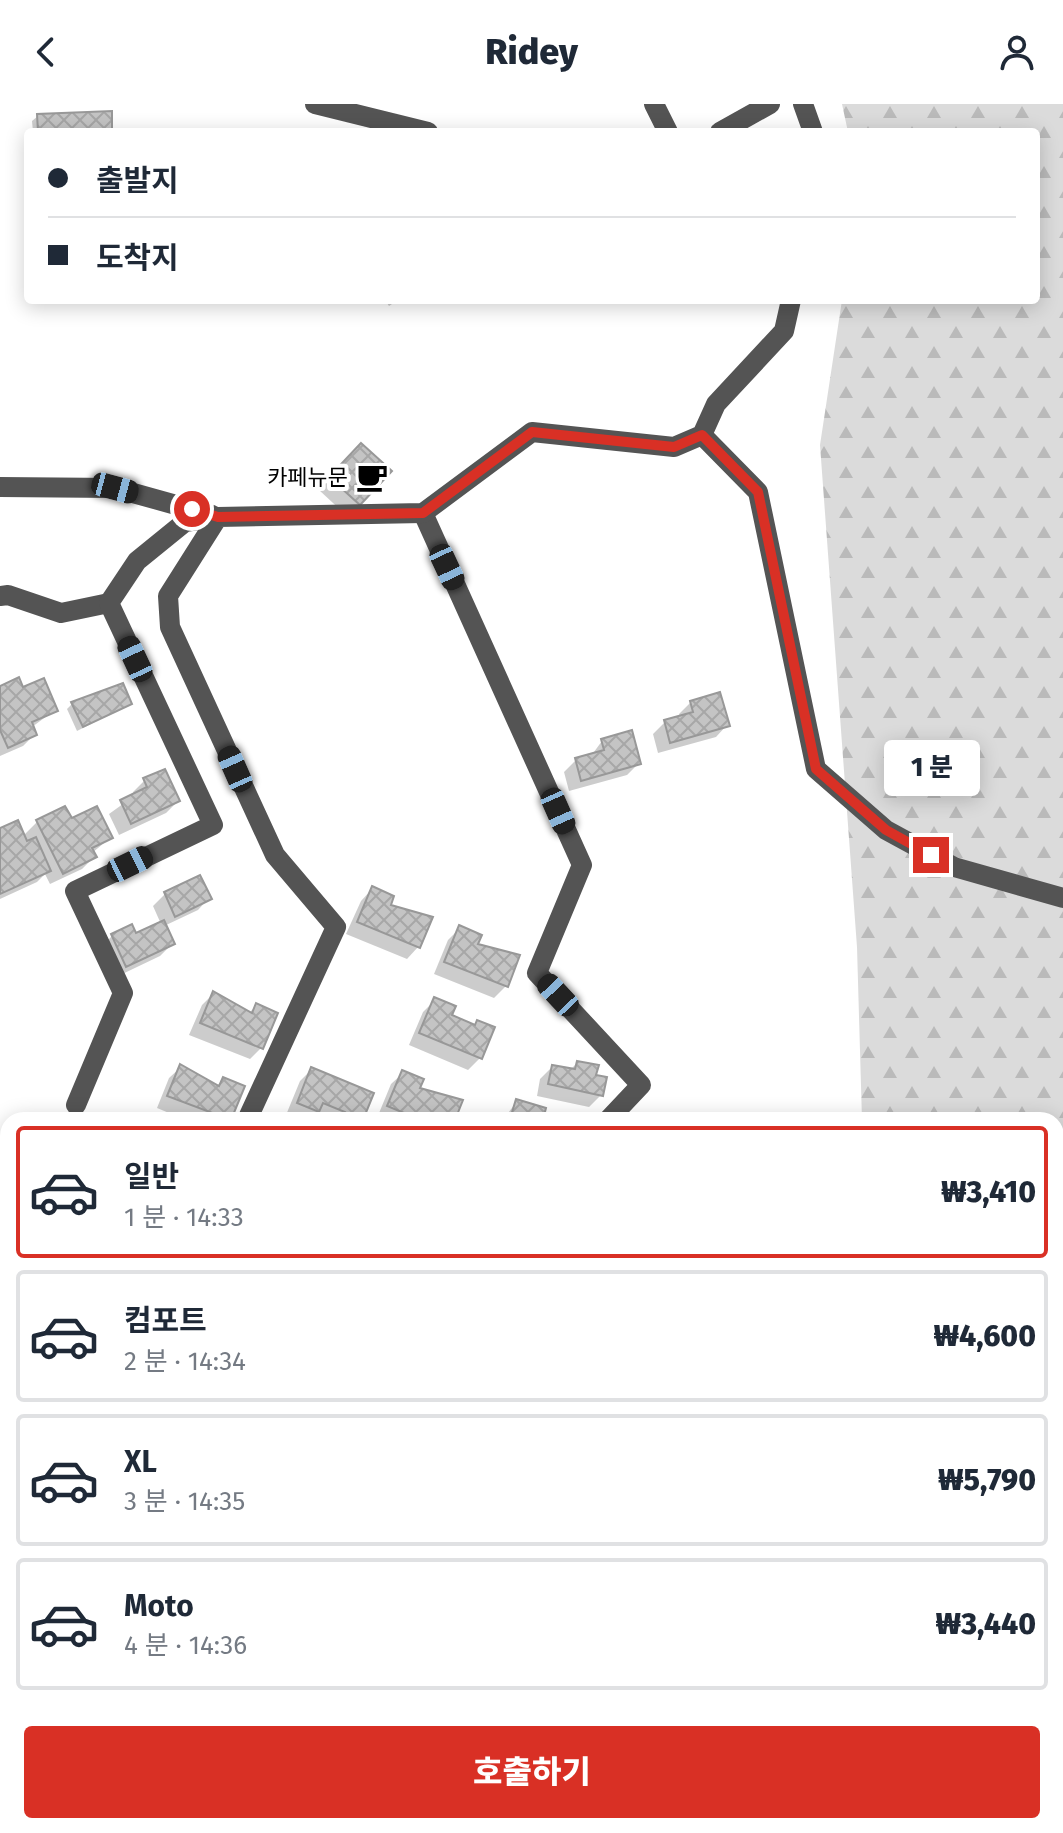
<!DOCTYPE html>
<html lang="ko">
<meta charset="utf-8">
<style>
:root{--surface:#fff;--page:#f6f6f7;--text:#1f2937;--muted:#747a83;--line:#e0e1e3;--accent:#d93025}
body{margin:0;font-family:"Fira Sans","Noto Sans KR",sans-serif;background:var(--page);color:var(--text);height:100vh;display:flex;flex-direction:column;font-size:30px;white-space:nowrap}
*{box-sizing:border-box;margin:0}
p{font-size:26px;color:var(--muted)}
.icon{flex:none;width:44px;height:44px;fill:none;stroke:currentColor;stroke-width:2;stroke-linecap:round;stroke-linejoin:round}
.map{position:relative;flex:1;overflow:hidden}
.drawer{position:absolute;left:0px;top:1008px;width:1064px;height:722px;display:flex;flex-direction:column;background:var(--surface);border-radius:24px 24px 0 0;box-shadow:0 4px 20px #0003}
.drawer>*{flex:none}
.hud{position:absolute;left:24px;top:24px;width:1016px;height:176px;border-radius:8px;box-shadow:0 4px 20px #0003;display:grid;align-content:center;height:176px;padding:0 24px;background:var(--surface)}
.end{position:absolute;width:36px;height:36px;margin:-18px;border:10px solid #d93025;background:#fff;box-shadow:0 0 0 4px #fff}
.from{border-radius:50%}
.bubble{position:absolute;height:56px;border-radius:8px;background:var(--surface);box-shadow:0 4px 20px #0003;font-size:26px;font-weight:800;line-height:56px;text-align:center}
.car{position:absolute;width:24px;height:48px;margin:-24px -12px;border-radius:10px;box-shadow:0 0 6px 2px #0007;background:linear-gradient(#222 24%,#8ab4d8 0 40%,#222 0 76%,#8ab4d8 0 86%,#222 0)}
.hud b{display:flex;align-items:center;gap:28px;height:76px;font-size:30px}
.hud b+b{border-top:2px solid var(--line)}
.hud i{width:20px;height:20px;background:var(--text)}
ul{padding:14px 0 0;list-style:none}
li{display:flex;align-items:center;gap:24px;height:132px;margin:0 16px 12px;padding:0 8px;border:4px solid var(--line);border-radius:8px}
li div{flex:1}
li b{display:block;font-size:30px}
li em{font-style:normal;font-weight:800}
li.selected{border-color:var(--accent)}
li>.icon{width:72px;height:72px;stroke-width:1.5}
.primary-button{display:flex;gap:16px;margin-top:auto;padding:16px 24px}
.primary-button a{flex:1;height:92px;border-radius:8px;background:var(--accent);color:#fff;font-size:32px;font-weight:800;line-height:92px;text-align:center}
header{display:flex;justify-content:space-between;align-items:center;height:104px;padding:0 24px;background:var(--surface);font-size:36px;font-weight:800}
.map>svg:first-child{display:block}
.forest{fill:url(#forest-firs)}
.shadow{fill:#0003}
.building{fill:url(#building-cross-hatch);stroke:#989898;stroke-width:2}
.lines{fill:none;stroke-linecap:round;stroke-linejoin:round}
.minor{stroke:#545454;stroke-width:20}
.route{stroke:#d93025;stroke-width:10}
.labels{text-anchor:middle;stroke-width:8;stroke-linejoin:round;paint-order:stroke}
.poi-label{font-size:22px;fill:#000;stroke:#fff;text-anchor:end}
</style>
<header><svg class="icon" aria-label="back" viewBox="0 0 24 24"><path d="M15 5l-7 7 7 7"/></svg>Ridey<svg class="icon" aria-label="person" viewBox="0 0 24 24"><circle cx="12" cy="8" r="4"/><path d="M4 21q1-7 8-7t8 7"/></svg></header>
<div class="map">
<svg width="1063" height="1729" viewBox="0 0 1063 1729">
<defs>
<pattern id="forest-firs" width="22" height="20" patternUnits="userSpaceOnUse" patternTransform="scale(2)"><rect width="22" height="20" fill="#dbdbdb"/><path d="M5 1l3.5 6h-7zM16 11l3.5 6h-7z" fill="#bababa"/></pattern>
<pattern id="building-cross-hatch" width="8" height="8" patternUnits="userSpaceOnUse" patternTransform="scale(2)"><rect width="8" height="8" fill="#c4c4c4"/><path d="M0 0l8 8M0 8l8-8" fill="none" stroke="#a7a7a7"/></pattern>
</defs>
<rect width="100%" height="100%" fill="#fff"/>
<polygon class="forest" points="842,0 1063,0 1063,1729 0,1729 0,1173 8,1176 8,1722 1056,1722 1056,1016 862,1016 857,843 820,341 842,196 1036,196 1036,28 848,28"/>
<g class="shadow">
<polygon points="38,12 110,28 33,28 32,17"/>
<polygon points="385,196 398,196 389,202"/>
<polygon points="350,353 389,367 347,412 319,386"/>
<polygon points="0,584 22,585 55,606 32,623 35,630 23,642 0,652"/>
<polygon points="691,598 727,621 716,633 658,649 653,630 665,618 680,614 679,610"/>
<polygon points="72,600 130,600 77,627 67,605"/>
<polygon points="602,637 639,659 627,671 569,687 564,668 576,656 591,652"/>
<polygon points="145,676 178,697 166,709 119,731 109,710 134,692 133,688"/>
<polygon points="71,717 110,734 92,749 94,753 82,765 50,780 45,770 37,778 0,795 0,726 23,732 37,718"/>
<polygon points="199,773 209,794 198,806 164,822 172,840 160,852 114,874 100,844 112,832 131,823 135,832 161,820 153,802 165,790"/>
<polygon points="372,785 418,843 407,855 346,830 361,797"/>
<polygon points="460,824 506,882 494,894 434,870 448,836"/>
<polygon points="214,889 229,896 227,900 249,909 256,902 261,944 250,955 189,931 202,901"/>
<polygon points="435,896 450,913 473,922 477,918 493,924 480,954 468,966 409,941 423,908"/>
<polygon points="577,959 594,973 601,991 589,1003 537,992 540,975 552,963 570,966"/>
<polygon points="181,963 196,969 195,974 216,983 224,975 243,983 229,1016 186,1016 157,1004 169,974"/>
<polygon points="312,965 372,990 361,1016 324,1016 313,1011 308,1016 298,1016 286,1011 300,977"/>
<polygon points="403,969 418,986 453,1016 377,1014 391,980"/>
<polygon points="517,997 543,1006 540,1016 503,1016"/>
</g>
<g class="building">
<polygon points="112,7 112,28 38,28 37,10"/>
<polygon points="361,339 392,367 360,401 329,373"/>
<polygon points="19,573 23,583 44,574 58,607 32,618 37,631 8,644 0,626 0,582"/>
<polygon points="123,579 132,600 83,623 71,598"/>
<polygon points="720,588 730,622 670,639 664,616 693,608 690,597"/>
<polygon points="632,626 641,660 581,677 575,654 604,646 601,635"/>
<polygon points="165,665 180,697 131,720 120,696 147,683 143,674"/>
<polygon points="65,702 72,714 97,702 113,734 92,744 97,753 63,770 36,716"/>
<polygon points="18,716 27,737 36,733 51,767 0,790 0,724"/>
<polygon points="200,771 212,795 175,813 164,788"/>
<polygon points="372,782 394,792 391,801 433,813 420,844 357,818"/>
<polygon points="164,816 175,840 126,863 111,830 132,820 136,829"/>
<polygon points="459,821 482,831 478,840 520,851 508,883 444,858"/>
<polygon points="213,887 252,909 256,899 278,909 263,945 200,919"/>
<polygon points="434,893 456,902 452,911 475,921 477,916 495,923 482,955 419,929"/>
<polygon points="577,957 599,961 596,971 607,973 603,992 548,980 552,961 575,965"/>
<polygon points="180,960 219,982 223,973 245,982 231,1016 167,992"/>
<polygon points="311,963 374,989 363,1016 343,1013 345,1008 323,999 319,1008 297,999"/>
<polygon points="402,966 424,975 420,984 463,996 455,1016 421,1016 387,1002"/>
<polygon points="516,995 546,1004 543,1016 510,1015"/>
</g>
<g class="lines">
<g class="minor">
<polyline points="315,0 428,28"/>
<polyline points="654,0 668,28"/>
<polyline points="803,0 813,28"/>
<polyline points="720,28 770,0"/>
<polyline points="702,331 758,388 816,665 886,726 954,763 1063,794"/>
<polyline points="0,383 115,384 212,411"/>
<polyline points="423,409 582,761 537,869 641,981 608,1016"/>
<polyline points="0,492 8,491 61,509 109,499"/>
<polyline points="76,1001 123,889 75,787 213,721 109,499 137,457 185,418 218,413"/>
<polyline points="247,1016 336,823 275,751 170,523 168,492 218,413 423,409 532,328 674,343 702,331 716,300 784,227 791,196"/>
</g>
</g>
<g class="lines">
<polyline class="route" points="192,405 218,413 423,409 532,328 674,343 702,331 758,388 816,665 886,726 931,751"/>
</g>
<defs>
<symbol id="cafe-bare" viewBox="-9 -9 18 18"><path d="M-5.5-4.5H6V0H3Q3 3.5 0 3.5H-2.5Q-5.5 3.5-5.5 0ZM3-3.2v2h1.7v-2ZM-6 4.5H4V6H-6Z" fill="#000" stroke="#fff" stroke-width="2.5" paint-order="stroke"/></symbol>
</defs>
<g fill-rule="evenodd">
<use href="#cafe-bare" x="350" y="351" width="44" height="44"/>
</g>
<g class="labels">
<g class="poi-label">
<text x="348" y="381">카페뉴문</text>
</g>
</g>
</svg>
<i class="end from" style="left:192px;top:405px"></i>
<i class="end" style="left:931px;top:751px"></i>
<div class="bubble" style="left:884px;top:636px;width:96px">1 분</div>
<i class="car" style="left:115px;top:384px;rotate:105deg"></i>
<i class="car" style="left:447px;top:463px;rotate:155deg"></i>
<i class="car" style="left:135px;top:555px;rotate:335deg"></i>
<i class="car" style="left:235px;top:665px;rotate:336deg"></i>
<i class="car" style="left:558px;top:707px;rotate:156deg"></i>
<i class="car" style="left:130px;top:760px;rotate:64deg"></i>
<i class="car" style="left:558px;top:891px;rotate:317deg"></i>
<div class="hud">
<b><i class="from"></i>출발지</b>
<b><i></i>도착지</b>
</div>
<section class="drawer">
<ul>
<li class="selected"><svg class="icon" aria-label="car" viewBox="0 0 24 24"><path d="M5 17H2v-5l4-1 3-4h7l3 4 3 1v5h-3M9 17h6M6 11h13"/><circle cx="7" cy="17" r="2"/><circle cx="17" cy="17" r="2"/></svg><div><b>일반</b><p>1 분 · 14:33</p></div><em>₩3,410</em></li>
<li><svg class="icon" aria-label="car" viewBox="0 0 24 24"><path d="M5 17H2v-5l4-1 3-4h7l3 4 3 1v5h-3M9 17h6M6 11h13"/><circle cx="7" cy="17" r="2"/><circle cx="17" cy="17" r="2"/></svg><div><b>컴포트</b><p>2 분 · 14:34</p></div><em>₩4,600</em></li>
<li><svg class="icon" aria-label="car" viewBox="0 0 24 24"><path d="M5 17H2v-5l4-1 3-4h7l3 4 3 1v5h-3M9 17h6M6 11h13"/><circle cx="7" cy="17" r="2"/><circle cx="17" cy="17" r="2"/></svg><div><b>XL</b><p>3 분 · 14:35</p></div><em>₩5,790</em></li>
<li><svg class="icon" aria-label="car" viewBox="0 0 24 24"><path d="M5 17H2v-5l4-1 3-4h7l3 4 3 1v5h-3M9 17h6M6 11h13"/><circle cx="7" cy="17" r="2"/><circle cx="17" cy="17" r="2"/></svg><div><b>Moto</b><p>4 분 · 14:36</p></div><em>₩3,440</em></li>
</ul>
<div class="primary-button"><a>호출하기</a></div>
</section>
</div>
